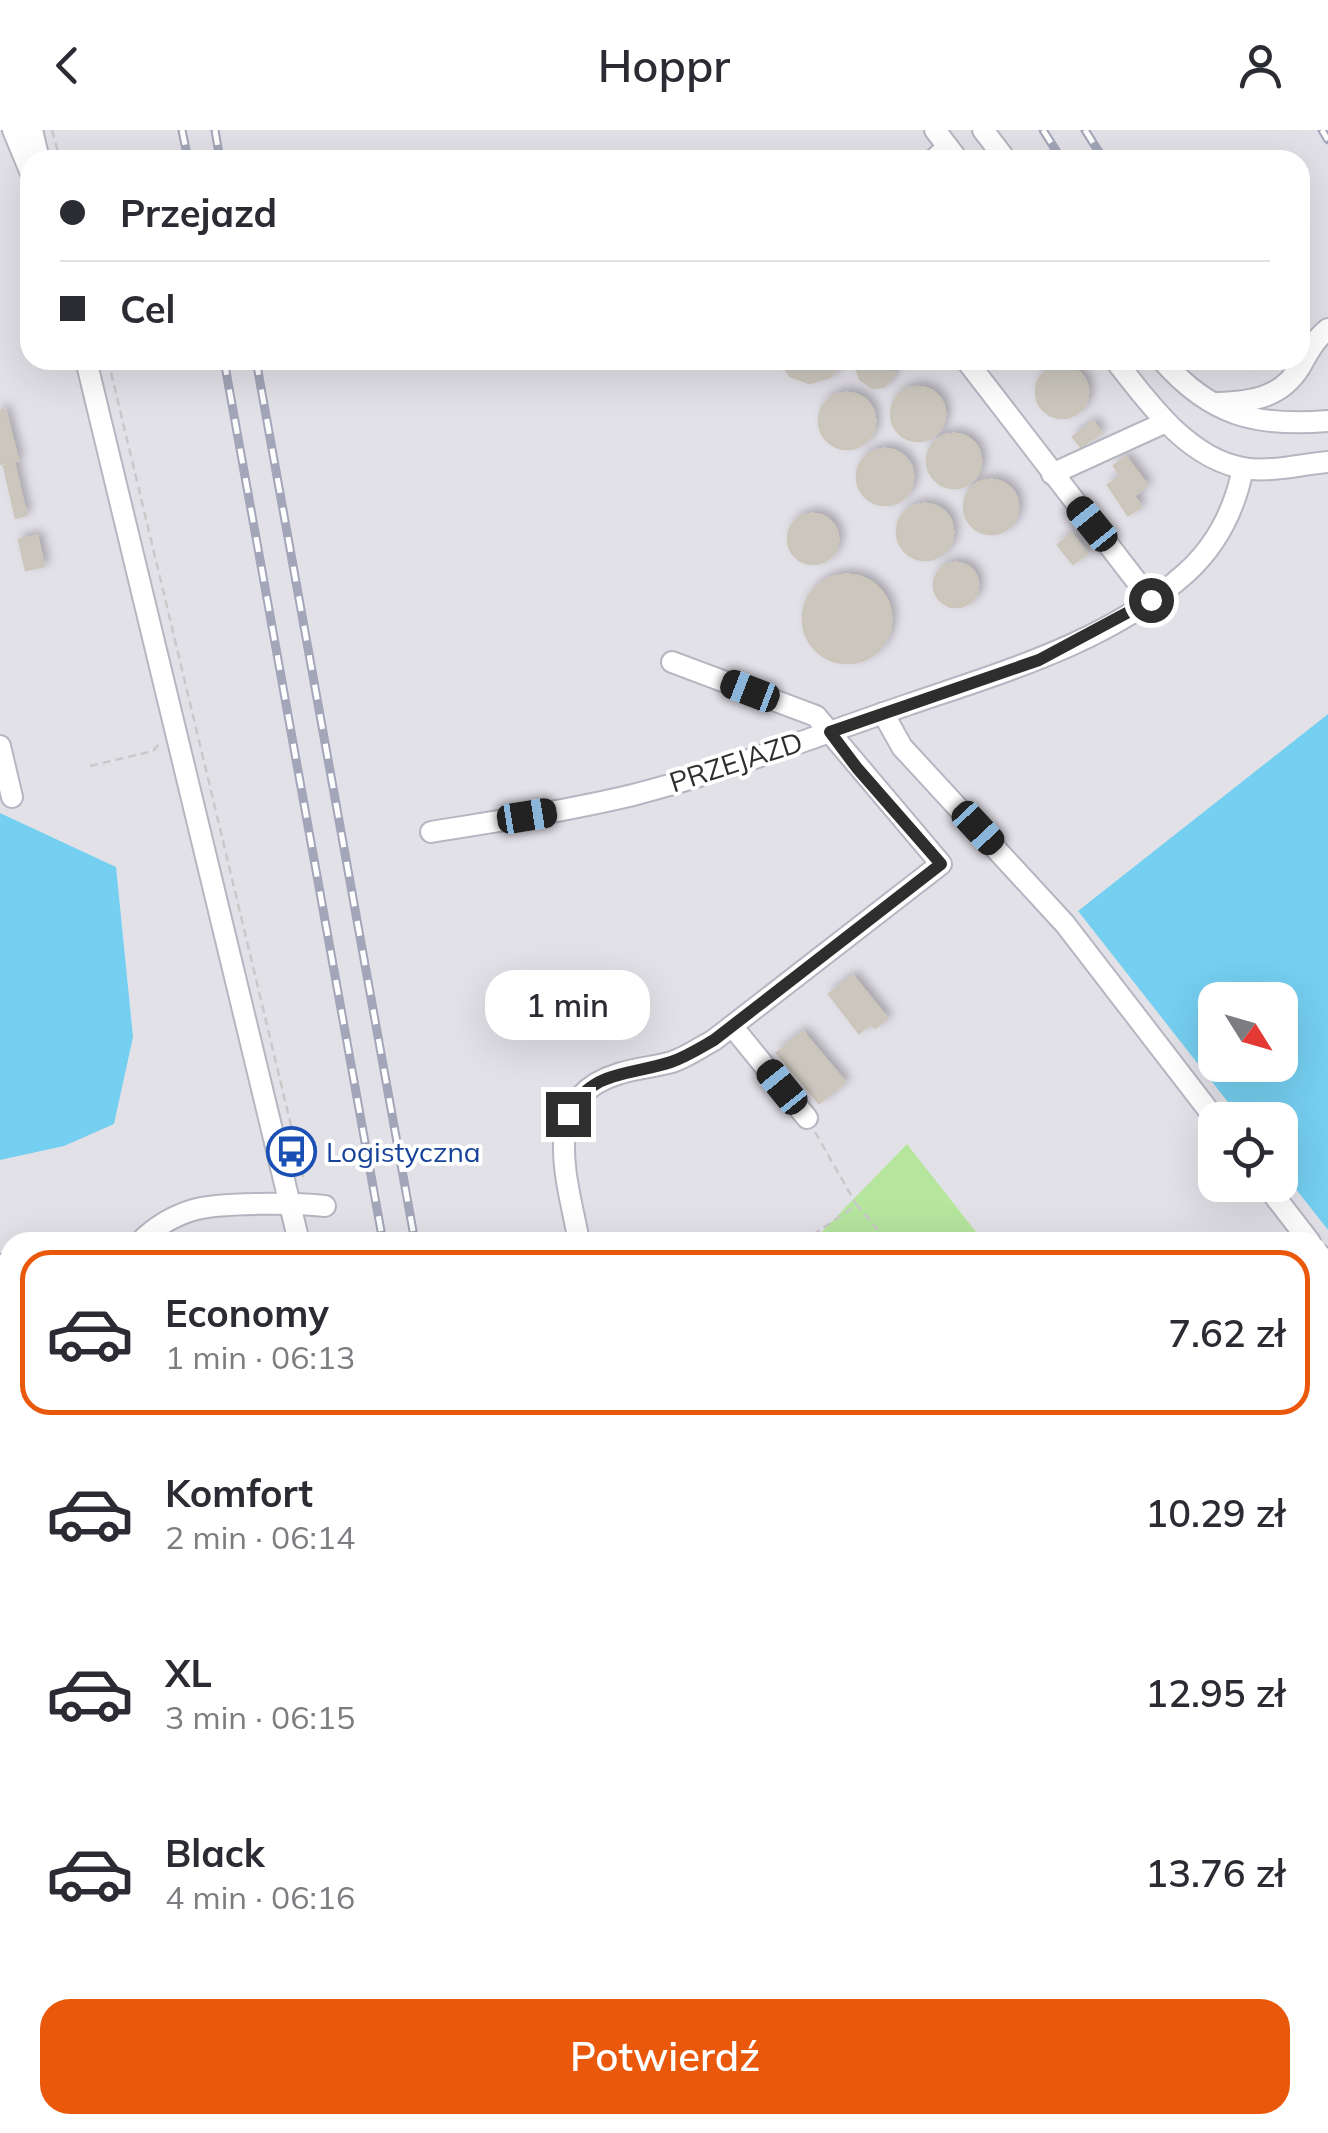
<!DOCTYPE html>
<html lang="pl">
<meta charset="utf-8">
<style>
:root{--surface:#fff;--page:#f7f7f7;--text:#2b2b33;--muted:#7c7c81;--line:#e1e1e2;--accent:#ea580c}
body{margin:0;font-family:Mulish,sans-serif;background:var(--page);color:var(--text);height:100vh;display:flex;flex-direction:column;font-size:38px;white-space:nowrap}
*{box-sizing:border-box;margin:0}
p{font-size:32px;color:var(--muted)}
.icon{flex:none;width:55px;height:55px;fill:none;stroke:currentColor;stroke-width:2;stroke-linecap:round;stroke-linejoin:round}
.map{position:relative;flex:1;overflow:hidden}
.side{position:absolute;left:0px;top:1102px;width:1330px;height:902px;display:flex;flex-direction:column;background:var(--surface);border-radius:30px 30px 0 0;box-shadow:0 10px 40px #0002}
.side>*{flex:none}
.top-card{position:absolute;left:20px;top:20px;width:1290px;height:220px;border-radius:30px;box-shadow:0 10px 40px #0002;display:grid;align-content:center;height:220px;padding:0 40px;background:var(--surface)}
.needle{width:65px;rotate:127deg}
.tools{position:absolute;left:1198px;top:852px;display:grid;gap:20px}
.tools a{display:grid;place-items:center;width:100px;height:100px;border-radius:20px;background:var(--surface);box-shadow:0 10px 40px #0002;font-size:50px}
.end{position:absolute;width:45px;height:45px;margin:-22px;border:12px solid #2e2e2e;background:#fff;box-shadow:0 0 0 5px #fff}
.from{border-radius:50%}
.bubble{position:absolute;height:70px;border-radius:30px;background:var(--surface);box-shadow:0 10px 40px #0002;font-size:32px;font-weight:600;line-height:70px;text-align:center}
.car{position:absolute;width:30px;height:60px;margin:-30px -15px;border-radius:12px;box-shadow:0 0 8px 2px #0007;background:linear-gradient(#222 24%,#8ab4d8 0 40%,#222 0 76%,#8ab4d8 0 86%,#222 0)}
.top-card b{display:flex;align-items:center;gap:35px;height:95px;font-size:38px}
.top-card b+b{border-top:2px solid var(--line)}
.top-card i{width:25px;height:25px;background:var(--text)}
ul{padding:18px 0 0;list-style:none}
li{display:flex;align-items:center;gap:30px;height:165px;margin:0 20px 15px;padding:0 20px;border:5px solid transparent;border-radius:30px}
li div{flex:1}
li b{display:block;font-size:38px}
li em{font-style:normal;font-weight:600}
li.selected{border-color:var(--accent)}
li>.icon{width:90px;height:90px;stroke-width:1.5}
.button{display:flex;gap:20px;margin-top:auto;padding:20px 40px}
.button a{flex:1;height:115px;border-radius:30px;background:var(--accent);color:#fff;font-size:40px;font-weight:600;line-height:115px;text-align:center}
header{display:flex;justify-content:space-between;align-items:center;height:130px;padding:0 40px;background:var(--surface);font-size:45px;font-weight:600}
.map>svg:first-child{display:block}
.industrial{fill:#e3e1e8;fill-rule:evenodd}
.green{fill:#b6e59e}
.water{fill:#75cff0;fill-rule:evenodd}
.building{fill:#cbc7bf;stroke:#cbc5ba;stroke-width:2.5;filter:url(#shadow)}
.lines{fill:none;stroke-linecap:round;stroke-linejoin:round}
.minor-casing{stroke:#b4b7c1;stroke-width:24}
.path{stroke:#c9c9c9;stroke-width:2.5;stroke-dasharray:8 5;stroke-linecap:butt}
.minor{stroke:#fff;stroke-width:20}
.rail-casing{stroke:#a3a6b8;stroke-width:9}
.rail{stroke:#fff;stroke-width:5;stroke-dasharray:15;stroke-linecap:butt}
.route{stroke:#2e2e2e;stroke-width:12}
.labels{text-anchor:middle;stroke-width:8;stroke-linejoin:round;paint-order:stroke}
.street-label{font-size:28px;fill:#2e2e2e;stroke:#fff}
.transit-label{font-size:28px;fill:#164399;stroke:#fff;text-anchor:start}
</style>
<header><svg class="icon" aria-label="back" viewBox="0 0 24 24"><path d="M15 5l-7 7 7 7"/></svg>Hoppr<svg class="icon" aria-label="person" viewBox="0 0 24 24"><circle cx="12" cy="8" r="4"/><path d="M4 21q1-7 8-7t8 7"/></svg></header>
<div class="map">
<svg width="1328" height="2003" viewBox="0 0 1328 2003">
<defs>
<filter id="shadow"><feDropShadow dx="4.5" dy="-4.5" stdDeviation="5" flood-color="#0004"/></filter>
</defs>
<rect width="100%" height="100%" fill="#efe9e1"/>
<path class="industrial" d="M0,0H1328V584L1078,781L1242,990H1215V1055H1280V1039L1328,1100V1526L1320,1532V1112H984L907,1014L812,1112H10V1931L0,1934V1030L64,1016L116,737L0,683ZM30,30H1300V230H30Z"/>
<g class="green">
<polygon points="907,1014 984,1112 812,1112"/>
<polygon points="1328,1526 1328,2003 758,2003 753,1995 1320,1995 1320,1532"/>
<polygon points="10,1931 10,1995 715,1995 721,2003 0,2003 0,1934"/>
</g>
<g class="water">
<path d="M1328,584V1100L1280,1039V990H1242L1078,781ZM1280,870V935H1215V870Z"/>
<polygon points="0,683 116,737 133,907 114,994 64,1016 0,1030"/>
</g>
<g class="building">
<polygon points="780,230 843,230 830,247 809,253 790,246"/>
<polygon points="891,230 894,243 885,256 872,258 860,249 857,240 860,230"/>
<circle cx="1062" cy="262" r="26"/>
<circle cx="918" cy="284" r="27"/>
<circle cx="847" cy="291" r="28"/>
<polygon points="5,280 18,330 0,334 0,281"/>
<polygon points="1093,292 1101,302 1081,317 1073,307"/>
<circle cx="954" cy="331" r="27"/>
<circle cx="885" cy="347" r="28"/>
<polygon points="1126,327 1147,355 1134,366 1141,377 1128,385 1108,355 1121,346 1114,336"/>
<polygon points="14,333 26,385 16,388 4,336"/>
<circle cx="991" cy="377" r="27"/>
<circle cx="925" cy="402" r="28"/>
<circle cx="813" cy="409" r="25"/>
<polygon points="1072,404 1087,423 1073,434 1058,415"/>
<polygon points="37,406 44,436 26,440 19,410"/>
<circle cx="956" cy="455" r="22"/>
<circle cx="847" cy="489" r="44"/>
<polygon points="853,846 887,888 875,898 871,893 859,903 829,864"/>
<polygon points="803,902 845,952 819,973 777,923"/>
<polygon points="10,1363 10,1394 0,1396 0,1365"/>
<polygon points="10,1608 10,1759 0,1762 0,1610"/>
</g>
<g class="lines">
<defs>
<g id="minor">
<polyline points="13,0 30,41"/>
<polyline points="32,0 39,30"/>
<polyline points="935,0 958,30"/>
<polyline points="983,0 1006,30"/>
<polyline points="933,30 948,17"/>
<polyline points="86,230 299,1112"/>
<polyline points="966,230 1151,470"/>
<path d="M1115,230C1147,271 1187,328 1243,338C1269,343 1302,334 1328,332"/>
<path d="M1162,230C1211,286 1256,297 1328,291"/>
<path d="M1217,273C1251,272 1281,268 1300,237C1308,223 1315,209 1328,199"/>
<polyline points="1052,344 1166,292"/>
<polyline points="883,583 902,617 1065,794 1216,990"/>
<polyline points="0,616 12,667"/>
<path d="M431,702C499,691 566,681 633,665C726,641 816,606 907,575C1003,542 1109,512 1186,443C1218,414 1235,379 1243,338"/>
<polyline points="732,896 807,988"/>
<polyline points="1266,1055 1310,1112"/>
<path d="M140,1112C154,1098 173,1086 193,1080C218,1072 297,1073 325,1076"/>
<path d="M579,1112C568,1050 537,969 618,944C636,938 655,937 672,932C687,927 701,917 714,910L941,734L816,586L672,532"/>
<polyline points="1320,1125 1328,1135"/>
<polyline points="0,1135 10,1134"/>
<polyline points="0,1343 10,1341"/>
<polyline points="0,1587 10,1586"/>
<polyline points="0,1806 10,1803"/>
<polyline points="0,1881 10,1876"/>
<polyline points="939,1995 944,2003"/>
</g>
</defs>
<use href="#minor" class="minor-casing"/>
<g class="path">
<polyline points="52,0 60,30"/>
<polyline points="108,230 304,1050"/>
<polyline points="90,636 153,621 159,614"/>
<polyline points="815,1002 856,1074"/>
<polyline points="802,1112 857,1075 888,1112"/>
<polyline points="1320,1550 1328,1549"/>
<polyline points="0,1841 10,1837"/>
<polyline points="0,1977 10,1973"/>
<polyline points="461,1995 464,2003"/>
<polyline points="520,1995 524,2003"/>
</g>
<use href="#minor" class="minor"/>
<defs>
<g id="rail">
<polyline points="182,0 188,30"/>
<polyline points="215,0 220,30"/>
<polyline points="1043,0 1062,30"/>
<polyline points="1085,0 1104,30"/>
<polyline points="1322,0 1328,10"/>
<polyline points="224,230 383,1112"/>
<polyline points="256,230 415,1112"/>
<polyline points="1188,230 1189,231"/>
<polyline points="735,1995 741,2003"/>
</g>
</defs>
<use href="#rail" class="rail-casing"/>
<use href="#rail" class="rail"/>
</g>
<g class="lines">
<path class="route" d="M568,984C593,939 628,946 671,932C686,927 700,918 714,910L941,734L857,638L830,602L1039,530L1151,470"/>
</g>
<defs>
<symbol id="bus-ring" viewBox="-11 -11 22 22"><circle r="9.5" fill="#fff" stroke="#1a4fb4" stroke-width="1.5"/><path d="M-5-6H5V4H4V6H2V4H-2V6H-4V4H-5ZM-3.5-4V0h7V-4ZM-3.5 1.2v1.5H-2V1.2ZM2 1.2v1.5H3.5V1.2Z" fill="#1a4fb4"/></symbol>
</defs>
<g fill-rule="evenodd">
<use href="#bus-ring" x="264" y="994" width="55" height="55"/>
</g>
<g class="labels">
<g class="street-label">
<text transform="translate(736 632) rotate(-18)" y="10">PRZEJAZD</text>
</g>
<g class="transit-label">
<text x="326" y="1032">Logistyczna</text>
</g>
</g>
</svg>
<div class="tools">
<a><svg class="needle" viewBox="-14 -14 28 28"><path d="M0-13l5 13h-10z" fill="#e53935"/><path d="M0 13l5-13h-10z" fill="#7c7c81"/></svg></a>
<a><svg class="icon" aria-label="locate" viewBox="0 0 24 24"><circle cx="12" cy="12" r="6"/><path d="M12 2v4M12 18v4M2 12h4M18 12h4"/></svg></a>
</div>
<i class="end from" style="left:1151px;top:470px"></i>
<i class="end" style="left:568px;top:984px"></i>
<div class="bubble" style="left:485px;top:840px;width:165px">1 min</div>
<i class="car" style="left:1092px;top:394px;rotate:321deg"></i>
<i class="car" style="left:750px;top:561px;rotate:291deg"></i>
<i class="car" style="left:527px;top:686px;rotate:81deg"></i>
<i class="car" style="left:978px;top:698px;rotate:137deg"></i>
<i class="car" style="left:782px;top:957px;rotate:321deg"></i>
<div class="top-card">
<b><i class="from"></i>Przejazd</b>
<b><i></i>Cel</b>
</div>
<section class="side">
<ul>
<li class="selected"><svg class="icon" aria-label="car" viewBox="0 0 24 24"><path d="M5 17H2v-5l4-1 3-4h7l3 4 3 1v5h-3M9 17h6M6 11h13"/><circle cx="7" cy="17" r="2"/><circle cx="17" cy="17" r="2"/></svg><div><b>Economy</b><p>1 min · 06:13</p></div><em>7.62 zł</em></li>
<li><svg class="icon" aria-label="car" viewBox="0 0 24 24"><path d="M5 17H2v-5l4-1 3-4h7l3 4 3 1v5h-3M9 17h6M6 11h13"/><circle cx="7" cy="17" r="2"/><circle cx="17" cy="17" r="2"/></svg><div><b>Komfort</b><p>2 min · 06:14</p></div><em>10.29 zł</em></li>
<li><svg class="icon" aria-label="car" viewBox="0 0 24 24"><path d="M5 17H2v-5l4-1 3-4h7l3 4 3 1v5h-3M9 17h6M6 11h13"/><circle cx="7" cy="17" r="2"/><circle cx="17" cy="17" r="2"/></svg><div><b>XL</b><p>3 min · 06:15</p></div><em>12.95 zł</em></li>
<li><svg class="icon" aria-label="car" viewBox="0 0 24 24"><path d="M5 17H2v-5l4-1 3-4h7l3 4 3 1v5h-3M9 17h6M6 11h13"/><circle cx="7" cy="17" r="2"/><circle cx="17" cy="17" r="2"/></svg><div><b>Black</b><p>4 min · 06:16</p></div><em>13.76 zł</em></li>
</ul>
<div class="button"><a>Potwierdź</a></div>
</section>
</div>
